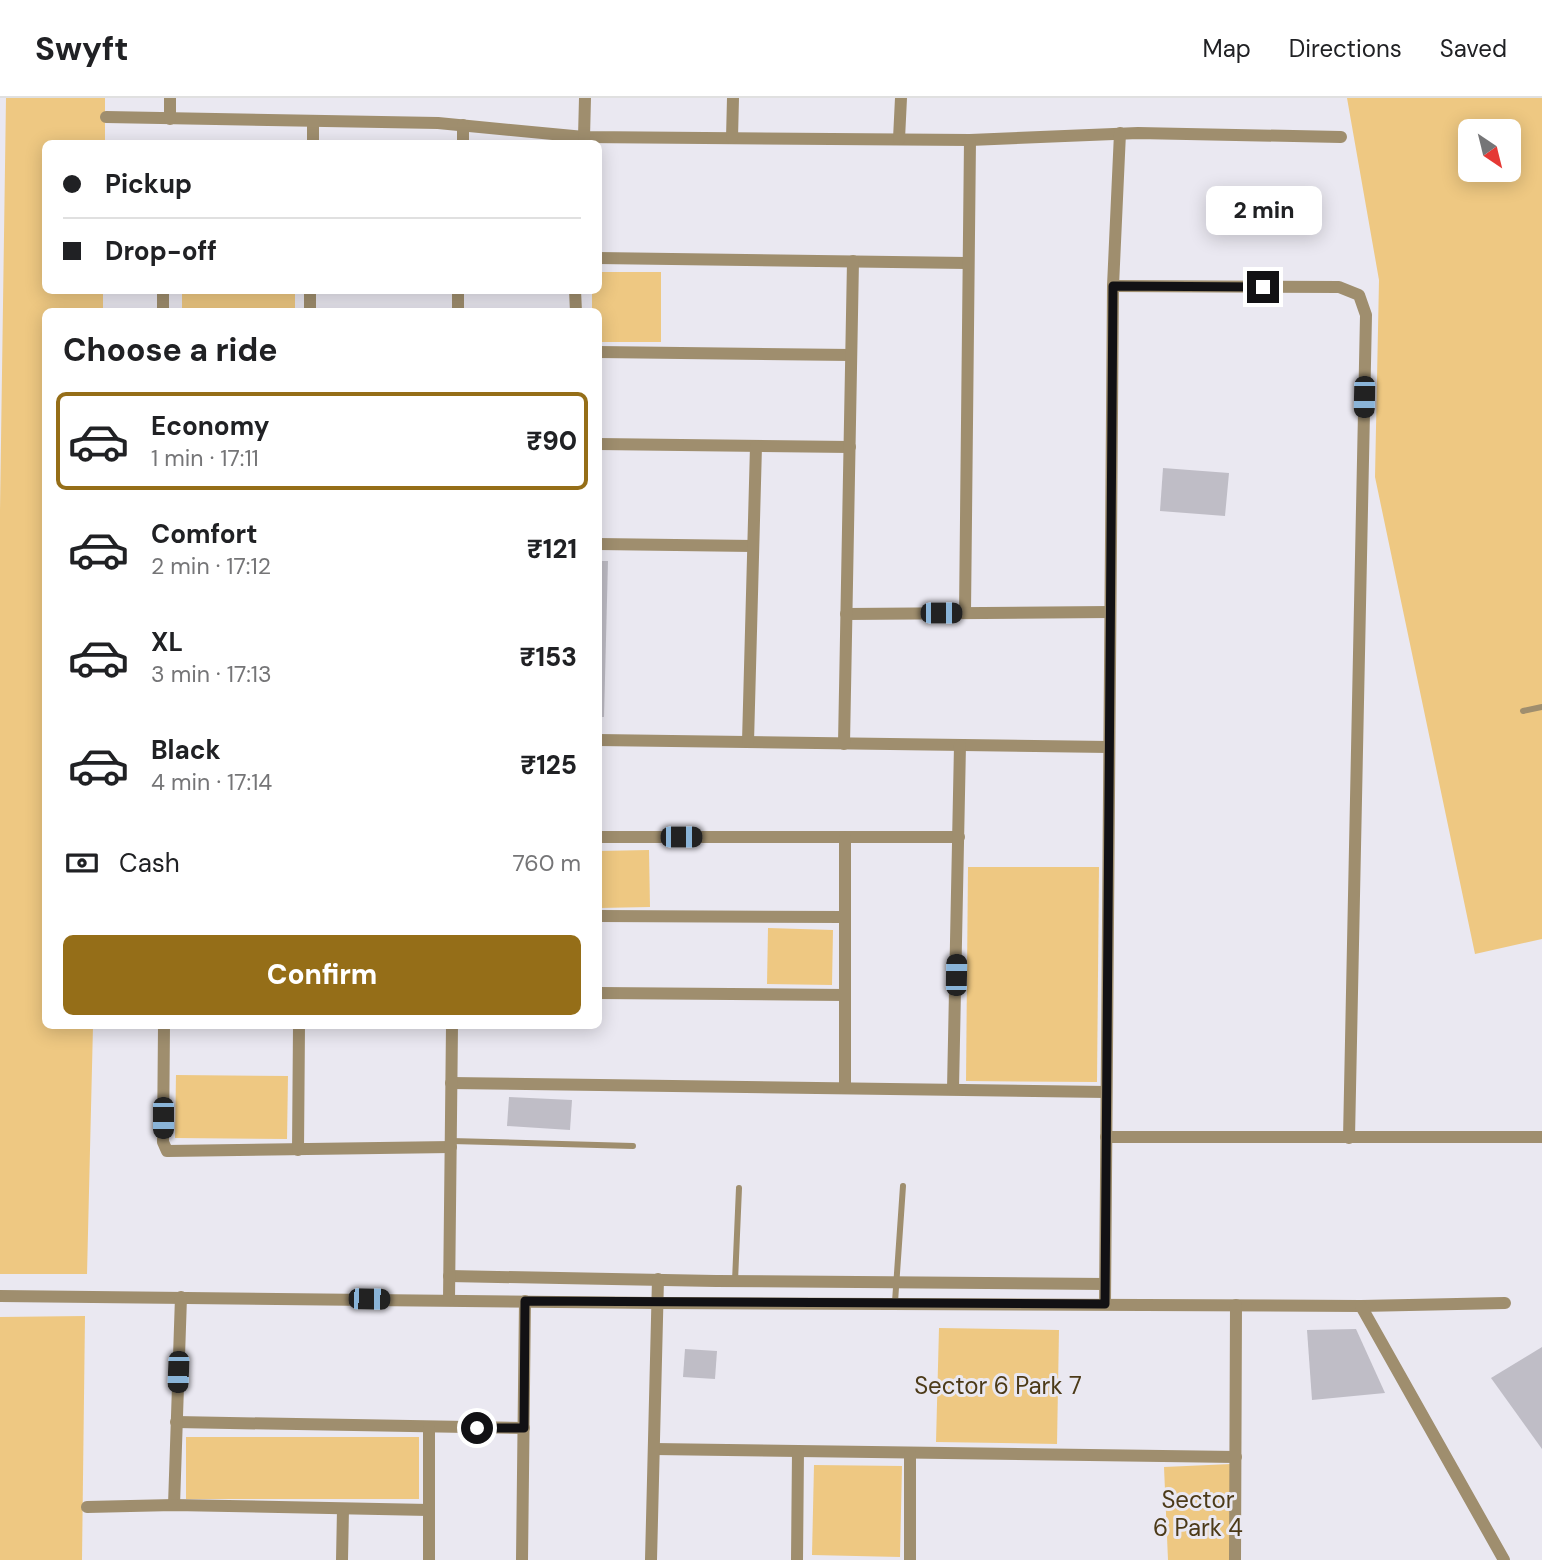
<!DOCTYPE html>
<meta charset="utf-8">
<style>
:root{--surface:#fff;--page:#f6f6f6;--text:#202124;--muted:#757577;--line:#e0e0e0;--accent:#956e18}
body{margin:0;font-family:"DM Sans",sans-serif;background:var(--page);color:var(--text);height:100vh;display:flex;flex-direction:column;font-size:26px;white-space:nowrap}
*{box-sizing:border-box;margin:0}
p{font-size:23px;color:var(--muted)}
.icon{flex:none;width:38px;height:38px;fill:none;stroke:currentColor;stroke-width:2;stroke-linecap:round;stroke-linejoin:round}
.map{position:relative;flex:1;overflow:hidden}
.details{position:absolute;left:42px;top:210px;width:560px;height:721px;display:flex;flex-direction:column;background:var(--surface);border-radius:10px;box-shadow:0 4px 18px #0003}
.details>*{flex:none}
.top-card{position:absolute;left:42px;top:42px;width:560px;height:154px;border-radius:10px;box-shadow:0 4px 18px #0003;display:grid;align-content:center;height:154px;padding:0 21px;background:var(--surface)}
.needle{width:46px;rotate:145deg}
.tools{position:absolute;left:1458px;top:21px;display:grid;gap:14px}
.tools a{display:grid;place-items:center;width:63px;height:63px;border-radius:10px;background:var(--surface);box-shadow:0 4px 18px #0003;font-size:35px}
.end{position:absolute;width:32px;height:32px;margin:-16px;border:9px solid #121114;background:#fff;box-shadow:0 0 0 4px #fff}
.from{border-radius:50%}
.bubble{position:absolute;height:49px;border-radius:10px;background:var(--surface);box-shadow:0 4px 18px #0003;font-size:23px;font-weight:800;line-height:49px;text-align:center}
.car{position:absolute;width:21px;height:42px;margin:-21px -10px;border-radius:9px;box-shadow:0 0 5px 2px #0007;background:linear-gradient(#222 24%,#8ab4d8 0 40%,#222 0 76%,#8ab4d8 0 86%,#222 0)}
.top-card b{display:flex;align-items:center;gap:24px;height:66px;font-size:26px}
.top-card b+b{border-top:2px solid var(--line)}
.top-card i{width:18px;height:18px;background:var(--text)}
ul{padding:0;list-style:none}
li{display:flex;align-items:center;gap:21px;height:98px;margin:0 14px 10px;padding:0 7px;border:4px solid transparent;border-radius:10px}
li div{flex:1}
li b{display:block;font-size:26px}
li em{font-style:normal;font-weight:800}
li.selected{border-color:var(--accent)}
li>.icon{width:63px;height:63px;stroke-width:1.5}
h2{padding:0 21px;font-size:32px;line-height:84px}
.pay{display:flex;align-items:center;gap:18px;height:77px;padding:0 21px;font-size:26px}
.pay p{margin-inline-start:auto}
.button{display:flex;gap:14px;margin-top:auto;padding:14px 21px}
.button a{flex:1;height:80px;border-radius:10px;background:var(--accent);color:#fff;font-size:28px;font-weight:800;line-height:80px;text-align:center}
header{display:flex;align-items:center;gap:42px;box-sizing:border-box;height:98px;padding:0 35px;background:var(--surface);border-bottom:2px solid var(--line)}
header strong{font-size:33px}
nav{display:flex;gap:38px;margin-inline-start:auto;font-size:24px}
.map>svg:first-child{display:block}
.green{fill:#eec882;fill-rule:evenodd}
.building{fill:#bfbdc6}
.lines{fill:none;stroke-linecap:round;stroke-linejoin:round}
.service{stroke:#9f8e6e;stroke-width:6}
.minor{stroke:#9f8e6e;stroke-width:12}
.route{stroke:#121114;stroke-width:9}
.labels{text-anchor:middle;stroke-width:6;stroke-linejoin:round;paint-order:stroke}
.park-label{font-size:24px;fill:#4c3a18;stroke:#eae8f1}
</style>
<header>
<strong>Swyft</strong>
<nav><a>Map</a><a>Directions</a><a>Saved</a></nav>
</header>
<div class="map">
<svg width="1542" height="1462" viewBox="0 0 1542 1462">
<rect width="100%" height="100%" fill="#eae8f1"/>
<g class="green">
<polygon points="6,0 105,0 105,45 46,46 46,192 103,193 103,213 46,214 46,928 93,928 87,1176 0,1176 0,413"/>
<path d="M1347,0H1542V841L1475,856L1375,379L1379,182ZM1470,33H1508V72H1470Z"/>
<polygon points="599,174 661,174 661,244 599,244 598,214 592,213 592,193 598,192"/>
<rect x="182" y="193" width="113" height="20"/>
<polygon points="649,752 650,809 599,810 599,753"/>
<polygon points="968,769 1099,769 1097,984 966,983"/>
<polygon points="768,830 833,832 832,887 767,886"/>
<polygon points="176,977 288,978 287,1041 175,1040"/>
<polygon points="85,1218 82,1462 0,1462 0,1219"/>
<polygon points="939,1230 1059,1232 1057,1346 936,1344"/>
<rect x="186" y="1339" width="233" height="62"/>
<polygon points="1231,1366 1230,1462 1168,1462 1164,1369"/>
<polygon points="814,1367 902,1368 900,1459 812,1457"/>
</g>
<g class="building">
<polygon points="1163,370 1229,375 1225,418 1160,413"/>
<polygon points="598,463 608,463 604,619 598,619"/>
<polygon points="509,999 572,1002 570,1032 507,1028"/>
<polygon points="1356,1231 1385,1295 1312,1302 1307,1232"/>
<polygon points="1542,1249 1542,1351 1491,1280"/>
<polygon points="685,1251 717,1253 715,1281 683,1279"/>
</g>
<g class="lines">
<g class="service">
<polyline points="1523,613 1542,609"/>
<polyline points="451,1043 633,1048"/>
<polyline points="735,1183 739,1090"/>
<polyline points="895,1204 903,1088"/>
</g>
<g class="minor">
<polyline points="106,19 438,25 584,39 970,42 1138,35 1341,39"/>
<polyline points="170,21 170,0"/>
<polyline points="584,39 585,0"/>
<polyline points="732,40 733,0"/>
<polyline points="899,41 901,0"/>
<polyline points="313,46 313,23"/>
<polyline points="463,46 463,27"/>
<polyline points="598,160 967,165"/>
<polyline points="1113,188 1339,189 1359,197 1366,217 1349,1040"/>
<polyline points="163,192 163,214"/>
<polyline points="575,192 576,214"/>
<polyline points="310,214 310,192"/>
<polyline points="458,214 458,192"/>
<polyline points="598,254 851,257"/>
<polyline points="598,346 850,349"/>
<polyline points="598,446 753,448"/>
<polyline points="965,515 970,42"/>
<polyline points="846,516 1110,514"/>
<polyline points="598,642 1109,649"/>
<polyline points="748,644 756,348"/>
<polyline points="844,646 853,163"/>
<polyline points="598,739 959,739"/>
<polyline points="598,818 844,819"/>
<polyline points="598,895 845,897"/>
<polyline points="164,928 163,1044 167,1053 451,1049"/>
<polyline points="451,985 1106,994"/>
<polyline points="845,990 845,739"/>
<polyline points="953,991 960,647"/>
<polyline points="1106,1039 1542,1039"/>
<polyline points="298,1052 299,928"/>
<polyline points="449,1178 716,1183 1105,1186"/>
<polyline points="0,1198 657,1205 1361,1208 1505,1205"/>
<polyline points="449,1202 452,928"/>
<polyline points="1105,1206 1113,188 1120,35"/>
<polyline points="1361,1208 1504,1462"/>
<polyline points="176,1324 524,1330"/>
<polyline points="654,1351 1236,1359"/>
<polyline points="910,1355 910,1462"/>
<polyline points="174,1407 181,1199"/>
<polyline points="87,1409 174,1407 429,1412"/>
<polyline points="342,1462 343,1411"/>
<polyline points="429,1462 429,1330"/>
<polyline points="522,1462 525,1203"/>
<polyline points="651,1462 658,1181"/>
<polyline points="797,1462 798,1353"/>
<polyline points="1235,1462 1236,1207"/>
</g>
</g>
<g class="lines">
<polyline class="route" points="477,1330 524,1330 525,1203 1105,1206 1113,188 1263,189"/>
</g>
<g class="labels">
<g class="park-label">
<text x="998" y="1296">Sector 6 Park 7</text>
<text x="1198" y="1410">Sector<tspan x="1198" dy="28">6 Park 4</tspan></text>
</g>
</g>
</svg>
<div class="tools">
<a><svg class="needle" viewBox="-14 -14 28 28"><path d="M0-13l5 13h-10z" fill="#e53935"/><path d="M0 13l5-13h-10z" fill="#757577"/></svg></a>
</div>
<i class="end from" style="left:477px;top:1330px"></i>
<i class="end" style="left:1263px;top:189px"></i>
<div class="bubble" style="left:1206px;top:88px;width:116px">2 min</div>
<i class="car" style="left:1364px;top:299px;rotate:181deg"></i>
<i class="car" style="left:941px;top:515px;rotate:90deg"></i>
<i class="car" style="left:681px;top:739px;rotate:90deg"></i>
<i class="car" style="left:956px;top:877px;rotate:1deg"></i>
<i class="car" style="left:163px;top:1020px;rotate:180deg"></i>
<i class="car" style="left:369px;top:1201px;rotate:91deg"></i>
<i class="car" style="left:178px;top:1274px;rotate:182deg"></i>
<div class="top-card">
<b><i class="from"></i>Pickup</b>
<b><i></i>Drop-off</b>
</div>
<section class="details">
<h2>Choose a ride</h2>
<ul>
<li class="selected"><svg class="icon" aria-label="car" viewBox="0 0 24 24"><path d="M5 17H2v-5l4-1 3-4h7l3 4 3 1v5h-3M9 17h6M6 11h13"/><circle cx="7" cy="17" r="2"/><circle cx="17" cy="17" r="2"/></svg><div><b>Economy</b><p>1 min · 17:11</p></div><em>₹90</em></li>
<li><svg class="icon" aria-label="car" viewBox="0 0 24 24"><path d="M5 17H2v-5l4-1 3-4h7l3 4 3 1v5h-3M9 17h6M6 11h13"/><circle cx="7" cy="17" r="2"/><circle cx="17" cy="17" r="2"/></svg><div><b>Comfort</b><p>2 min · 17:12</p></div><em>₹121</em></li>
<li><svg class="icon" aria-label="car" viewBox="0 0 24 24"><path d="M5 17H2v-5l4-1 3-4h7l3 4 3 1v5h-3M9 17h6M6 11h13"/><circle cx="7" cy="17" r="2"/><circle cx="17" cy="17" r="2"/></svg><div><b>XL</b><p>3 min · 17:13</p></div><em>₹153</em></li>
<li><svg class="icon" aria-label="car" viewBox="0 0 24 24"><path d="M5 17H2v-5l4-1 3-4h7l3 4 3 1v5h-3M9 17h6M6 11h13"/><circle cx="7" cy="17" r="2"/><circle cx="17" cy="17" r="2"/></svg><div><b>Black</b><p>4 min · 17:14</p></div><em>₹125</em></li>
</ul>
<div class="pay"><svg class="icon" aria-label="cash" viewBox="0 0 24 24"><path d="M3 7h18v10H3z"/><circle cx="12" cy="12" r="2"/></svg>Cash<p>760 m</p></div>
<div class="button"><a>Confirm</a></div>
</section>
</div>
